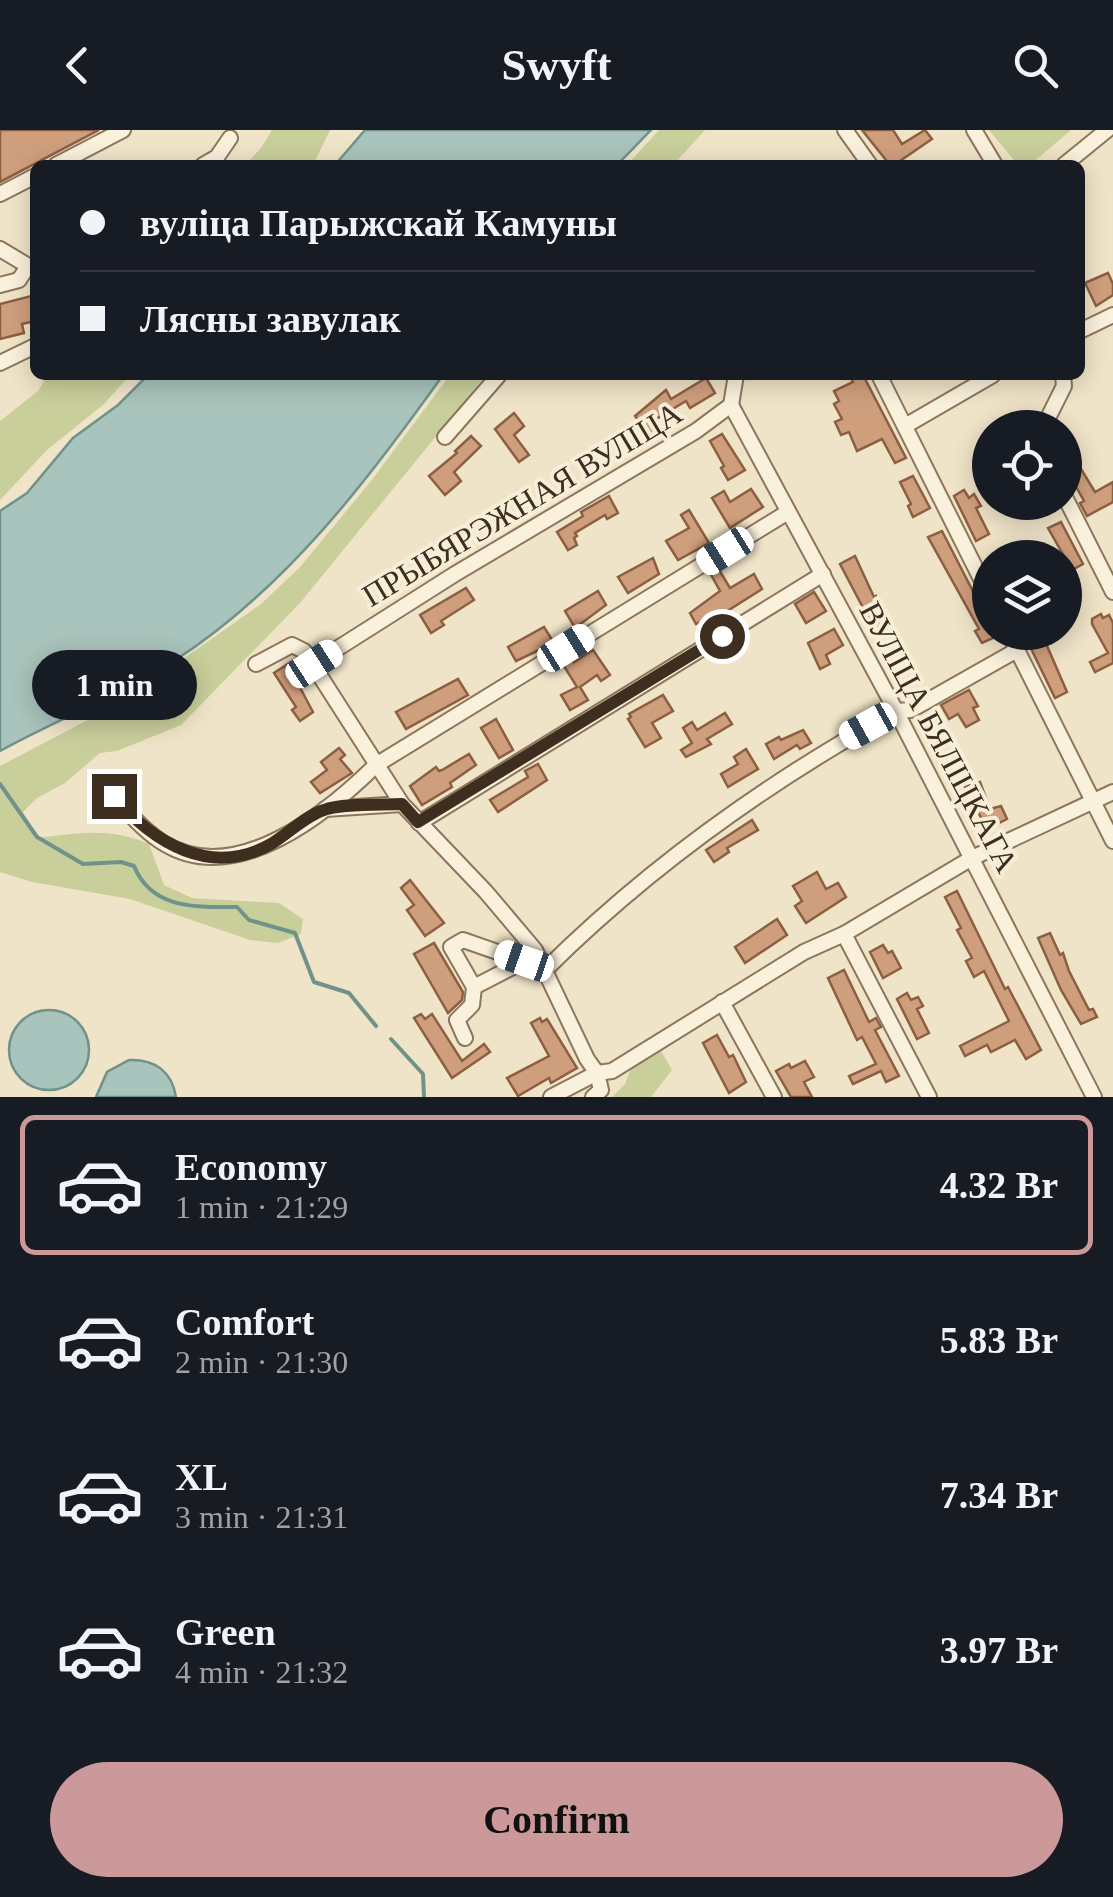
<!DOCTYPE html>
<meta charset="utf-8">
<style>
:root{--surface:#171b24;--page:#20242c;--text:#f1f3f6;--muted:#9ea1a6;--line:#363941;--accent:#cc999b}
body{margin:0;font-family:Georgia,serif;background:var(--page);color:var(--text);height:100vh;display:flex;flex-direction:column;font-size:38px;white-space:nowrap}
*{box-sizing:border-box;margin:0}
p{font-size:32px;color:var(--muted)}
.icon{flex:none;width:55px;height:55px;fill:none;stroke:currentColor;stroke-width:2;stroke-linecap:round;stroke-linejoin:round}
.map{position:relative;height:967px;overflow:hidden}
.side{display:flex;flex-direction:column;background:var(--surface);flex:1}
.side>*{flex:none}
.guide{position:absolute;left:30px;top:30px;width:1055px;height:220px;border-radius:15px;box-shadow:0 5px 25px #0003;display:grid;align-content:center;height:220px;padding:0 50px;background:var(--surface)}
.buttons{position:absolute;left:972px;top:280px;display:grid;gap:20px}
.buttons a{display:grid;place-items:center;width:110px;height:110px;border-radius:50%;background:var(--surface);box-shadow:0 5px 25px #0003;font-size:50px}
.end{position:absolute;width:45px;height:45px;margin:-22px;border:12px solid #3d2e20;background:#fff;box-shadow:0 0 0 5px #fff}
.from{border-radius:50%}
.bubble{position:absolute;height:70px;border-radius:35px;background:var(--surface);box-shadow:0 5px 25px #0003;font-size:32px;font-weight:700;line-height:70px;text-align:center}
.car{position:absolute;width:30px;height:60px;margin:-30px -15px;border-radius:12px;box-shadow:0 0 8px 2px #0007;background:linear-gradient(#fff 24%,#345 0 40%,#fff 0 76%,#345 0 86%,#fff 0)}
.guide b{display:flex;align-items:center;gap:35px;height:95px;font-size:38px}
.guide b+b{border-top:2px solid var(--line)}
.guide i{width:25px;height:25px;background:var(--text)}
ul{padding:18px 0 0;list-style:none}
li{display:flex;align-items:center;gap:30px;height:140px;margin:0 20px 15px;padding:0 30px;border:5px solid transparent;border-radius:15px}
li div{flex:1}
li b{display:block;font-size:38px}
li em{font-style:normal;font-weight:700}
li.current{border-color:var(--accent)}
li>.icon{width:90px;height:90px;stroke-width:1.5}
.action{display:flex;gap:20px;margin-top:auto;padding:20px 50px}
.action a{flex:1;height:115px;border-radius:60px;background:var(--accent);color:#111;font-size:40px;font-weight:700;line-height:115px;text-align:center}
header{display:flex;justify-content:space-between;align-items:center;height:130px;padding:0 50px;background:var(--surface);font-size:45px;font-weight:700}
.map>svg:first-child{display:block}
.green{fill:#c9cf9b}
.water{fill:#a9c4bc;stroke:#6f938a;stroke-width:2.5}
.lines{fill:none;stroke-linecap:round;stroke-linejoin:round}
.stream{stroke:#6f938a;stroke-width:4}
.building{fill:#cf9f7d;stroke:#8d5f41;stroke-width:2.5}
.minor-casing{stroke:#8d765c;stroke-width:18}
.minor{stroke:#faf1dc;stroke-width:14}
.route{stroke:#3d2e20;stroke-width:12}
.labels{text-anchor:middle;stroke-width:8;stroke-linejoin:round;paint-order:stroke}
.street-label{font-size:32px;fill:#3d2e20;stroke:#f7eed8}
</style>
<header><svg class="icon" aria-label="back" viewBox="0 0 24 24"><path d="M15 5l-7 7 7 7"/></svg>Swyft<svg class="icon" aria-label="search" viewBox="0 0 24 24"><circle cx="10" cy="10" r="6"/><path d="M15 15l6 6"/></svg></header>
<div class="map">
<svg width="1113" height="967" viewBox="0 0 1113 967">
<rect width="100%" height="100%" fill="#f0e4c8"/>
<g class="green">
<polygon points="272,0 330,0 313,35 245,35 261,18"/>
<polygon points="659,0 705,0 673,35 627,35"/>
<polygon points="989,0 1071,0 1030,35 1018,35"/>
<polygon points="48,245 130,245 104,274 47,320 0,370 0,291 38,261"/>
<path d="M450,245H486L300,473L181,595L117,621L100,623L65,653L37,668L23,682L37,708C77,703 111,697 149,714L164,755L192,768L279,773L303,789L301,804L278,813L250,810L130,769L32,752L0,742V636L122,572L261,474L300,437L371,351Z"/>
<polygon points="660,919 672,940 651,967 612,967 625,954 633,933"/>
</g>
<g class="water">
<polygon points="365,0 651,0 617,35 335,35"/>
<path d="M148,245H443C368,350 287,457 177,529C121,565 58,589 0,621V381L27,363L73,308L118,275Z"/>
<circle cx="49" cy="920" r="40"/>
<path d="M129,930C154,929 172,941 176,967H96L107,942Z"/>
</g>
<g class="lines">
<g class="stream">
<path d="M0,654L37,707L83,734L121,732L134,736C152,780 197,777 237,777L249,790L295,803L314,852L349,863L376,896"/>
<polyline points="391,909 423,944 424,967"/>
</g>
</g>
<g class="building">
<polygon points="0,0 99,0 0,52"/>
<polygon points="862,0 893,0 902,14 925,0 932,9 900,31 902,35 890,35"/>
<polygon points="1108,143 1113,154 1113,165 1096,176 1085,153"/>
<polygon points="35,165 35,191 22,194 24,203 0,209 0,174"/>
<polygon points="849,245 863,245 906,328 895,333 882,309 857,321 849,302 841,305 835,292 842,289 834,274 839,271 834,261 853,252"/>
<polygon points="706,248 715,263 690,278 686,271 653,291 659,299 651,306 635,286 666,260 671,269"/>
<polygon points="514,283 524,296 514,305 529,325 519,332 495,299"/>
<polygon points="722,304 745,340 728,350 721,338 724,336 710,311"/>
<polygon points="471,306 481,316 454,342 461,351 445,365 429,346 457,323 455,321"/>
<polygon points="1081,339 1095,362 1113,352 1113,372 1087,386 1080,373 1084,371 1070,346"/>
<polygon points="913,346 930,378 913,387 908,376 911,374 900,352"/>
<polygon points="751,359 763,377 730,398 712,368 724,361 730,372"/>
<polygon points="964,360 969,368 974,364 981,376 976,378 989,404 976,411 954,366"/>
<polygon points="609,366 618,383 607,389 605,385 575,403 577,406 574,408 577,415 568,420 557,402 583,386 581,382"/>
<polygon points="689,380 709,413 678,430 666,411 689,398 681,385"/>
<polygon points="1061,392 1083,434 1068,442 1065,428 1048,398"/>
<polygon points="942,401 980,475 982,474 987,481 983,484 990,502 995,507 982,513 975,501 979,499 928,407"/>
<polygon points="855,426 874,467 876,466 894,500 879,508 840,434"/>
<polygon points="653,428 659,444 628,463 618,447"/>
<polygon points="718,438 730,458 754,444 762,459 713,490 710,486 696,494 690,483 720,461 710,443"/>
<polygon points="466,458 474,470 441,491 444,495 431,503 420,485"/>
<polygon points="598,461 606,475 575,498 565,481"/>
<polygon points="814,462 826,481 806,493 795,474"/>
<polygon points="1101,484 1103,488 1109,485 1113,493 1113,533 1095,542 1090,532 1108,523 1092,494 1092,489"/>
<polygon points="544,497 554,513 516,531 508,517"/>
<polygon points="834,499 843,515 826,525 830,534 820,539 808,513"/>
<polygon points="1023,502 1041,502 1067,562 1055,568"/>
<polygon points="593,520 610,545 601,551 597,545 580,557 588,570 570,580 561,565 577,557 562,533 571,528 574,532"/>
<polygon points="296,529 307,545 297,552 313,582 300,591 292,580 296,577 274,543"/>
<polygon points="458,549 468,565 406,599 396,582"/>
<polygon points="969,560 978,576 973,578 979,590 966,597 958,584 949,589 941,575"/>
<polygon points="663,565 673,581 652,593 661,608 645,617 628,589 631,587 629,584"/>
<polygon points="725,583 732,594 707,609 711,614 686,627 681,620 692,613 683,598 692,592 697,600"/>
<polygon points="496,589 513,620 499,628 481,598"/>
<polygon points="803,600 811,613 800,619 797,615 774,629 766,614 779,607 781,610"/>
<polygon points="339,618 345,625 340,629 352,643 320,663 311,652 327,640 321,632"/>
<polygon points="746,619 758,639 728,657 721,644 738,634 734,627"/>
<polygon points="469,624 476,635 450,653 452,657 422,675 410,656 436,637 439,641 442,640"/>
<polygon points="538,634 547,650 498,682 490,670 528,647 525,641"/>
<polygon points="980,652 990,679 1001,676 1007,689 987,699 965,657"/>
<polygon points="752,690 758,700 727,718 729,722 714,732 706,720"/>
<polygon points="817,742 826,759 838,753 846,767 806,793 795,776 802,771 793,756"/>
<polygon points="410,750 444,793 425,806 407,780 414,775 401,758"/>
<polygon points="957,761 1005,859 1008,857 1041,920 1026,929 1015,910 991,922 987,915 965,926 960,916 1009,891 984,841 974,847 966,831 972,828 957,800 961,798 945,767"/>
<polygon points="777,789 787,805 745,833 735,817"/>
<polygon points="1050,803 1060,825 1063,823 1069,841 1089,880 1093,879 1097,887 1081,894 1061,860 1038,808"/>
<polygon points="434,813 463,862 462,870 448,883 414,824"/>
<polygon points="883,815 888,823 892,821 901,838 883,848 870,822"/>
<polygon points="844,840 869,892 876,888 881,897 875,900 899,946 886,952 881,941 853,954 849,946 876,934 862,907 857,910 828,848"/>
<polygon points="907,863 911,870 918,867 923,876 917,879 929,903 917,909 897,869"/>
<polygon points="421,884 425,889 432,884 462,931 484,914 490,922 452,948 414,888"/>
<polygon points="540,888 542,892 547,889 577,938 551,953 549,948 518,966 507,948 549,926 531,893"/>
<polygon points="717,905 729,927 733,925 746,952 729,963 703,913"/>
<polygon points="805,931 814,947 804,952 812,967 791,967 776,941 789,934 791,938"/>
</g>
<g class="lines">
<defs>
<g id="minor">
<polyline points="845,0 870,35"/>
<polyline points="974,0 995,35"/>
<polyline points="56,35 123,0"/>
<polyline points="203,35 217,27 230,8"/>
<polyline points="1064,35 1107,0"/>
<polyline points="0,64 35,46"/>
<polyline points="0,119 35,140"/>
<polyline points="0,155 19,150 28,136"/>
<polyline points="1080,201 1113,185"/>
<polyline points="0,233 35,216"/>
<polyline points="879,245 990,467"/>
<polyline points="731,275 896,581 1094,967"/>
<polyline points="905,296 993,245"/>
<polyline points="1043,298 1064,256 1063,245"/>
<polyline points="445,307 499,245"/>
<polyline points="1065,367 1113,462"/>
<polyline points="1008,502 1113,711"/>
<polyline points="256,534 292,515 304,521 402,674 486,762 535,820 587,929 597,943 601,960 593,967"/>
<polyline points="313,534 455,444 696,301 731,275 736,245"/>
<path d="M114,666C128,683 146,703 165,714C237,757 327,683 376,635L788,382"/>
<polyline points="325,679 402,674"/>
<polyline points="419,693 823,444"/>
<polyline points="844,804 929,967"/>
<polyline points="474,857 524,831"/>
<polyline points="722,872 774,967"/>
<path d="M465,908L457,890L472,875L474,857L451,817L463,810L546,839C650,736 768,652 896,581L911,580L1017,520"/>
<polyline points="551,967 597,943 612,941 804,822 844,804 972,728 1113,662"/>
</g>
</defs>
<use href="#minor" class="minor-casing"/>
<use href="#minor" class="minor"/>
</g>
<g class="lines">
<path class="route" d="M114,666C153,713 211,748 271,714C288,704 305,686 324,680C342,673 381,675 402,674L418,692L722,506"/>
</g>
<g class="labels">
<g class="street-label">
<text transform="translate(522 374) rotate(-31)" y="11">ПРЫБЯРЭЖНАЯ ВУЛІЦА</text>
<text transform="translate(939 607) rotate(62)" y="11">ВУЛІЦА БЯЛІЦКАГА</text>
</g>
</g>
</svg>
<div class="buttons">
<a><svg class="icon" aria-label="locate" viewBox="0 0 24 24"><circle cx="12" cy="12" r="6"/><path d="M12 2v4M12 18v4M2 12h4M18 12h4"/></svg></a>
<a><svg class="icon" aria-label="layers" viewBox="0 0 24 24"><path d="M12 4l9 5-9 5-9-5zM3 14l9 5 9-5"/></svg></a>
</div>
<i class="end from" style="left:722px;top:506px"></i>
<i class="end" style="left:114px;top:666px"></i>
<div class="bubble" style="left:32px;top:520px;width:165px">1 min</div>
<i class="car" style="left:725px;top:421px;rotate:238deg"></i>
<i class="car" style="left:566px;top:518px;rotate:58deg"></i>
<i class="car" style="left:314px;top:534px;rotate:57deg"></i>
<i class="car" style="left:868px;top:596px;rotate:241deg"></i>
<i class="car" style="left:524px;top:831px;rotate:289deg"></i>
<div class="guide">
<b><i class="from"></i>вуліца Парыжскай Камуны</b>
<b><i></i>Лясны завулак</b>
</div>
</div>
<section class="side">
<ul>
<li class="current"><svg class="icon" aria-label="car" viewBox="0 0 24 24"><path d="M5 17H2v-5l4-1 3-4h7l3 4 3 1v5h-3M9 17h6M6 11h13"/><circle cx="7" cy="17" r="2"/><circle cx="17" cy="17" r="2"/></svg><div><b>Economy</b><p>1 min · 21:29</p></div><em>4.32 Br</em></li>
<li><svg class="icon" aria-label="car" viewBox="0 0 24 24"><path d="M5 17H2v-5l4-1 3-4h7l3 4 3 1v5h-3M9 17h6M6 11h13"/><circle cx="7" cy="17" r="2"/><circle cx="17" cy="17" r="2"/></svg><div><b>Comfort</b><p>2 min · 21:30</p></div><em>5.83 Br</em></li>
<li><svg class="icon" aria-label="car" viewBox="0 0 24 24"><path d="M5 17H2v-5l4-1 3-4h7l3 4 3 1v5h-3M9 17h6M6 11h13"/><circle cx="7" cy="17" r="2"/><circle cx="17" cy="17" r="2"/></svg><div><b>XL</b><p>3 min · 21:31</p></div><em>7.34 Br</em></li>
<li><svg class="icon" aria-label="car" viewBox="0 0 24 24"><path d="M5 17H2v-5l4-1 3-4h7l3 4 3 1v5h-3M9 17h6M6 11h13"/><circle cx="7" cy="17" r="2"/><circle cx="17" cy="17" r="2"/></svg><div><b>Green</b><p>4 min · 21:32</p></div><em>3.97 Br</em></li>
</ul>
<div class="action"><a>Confirm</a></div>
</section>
